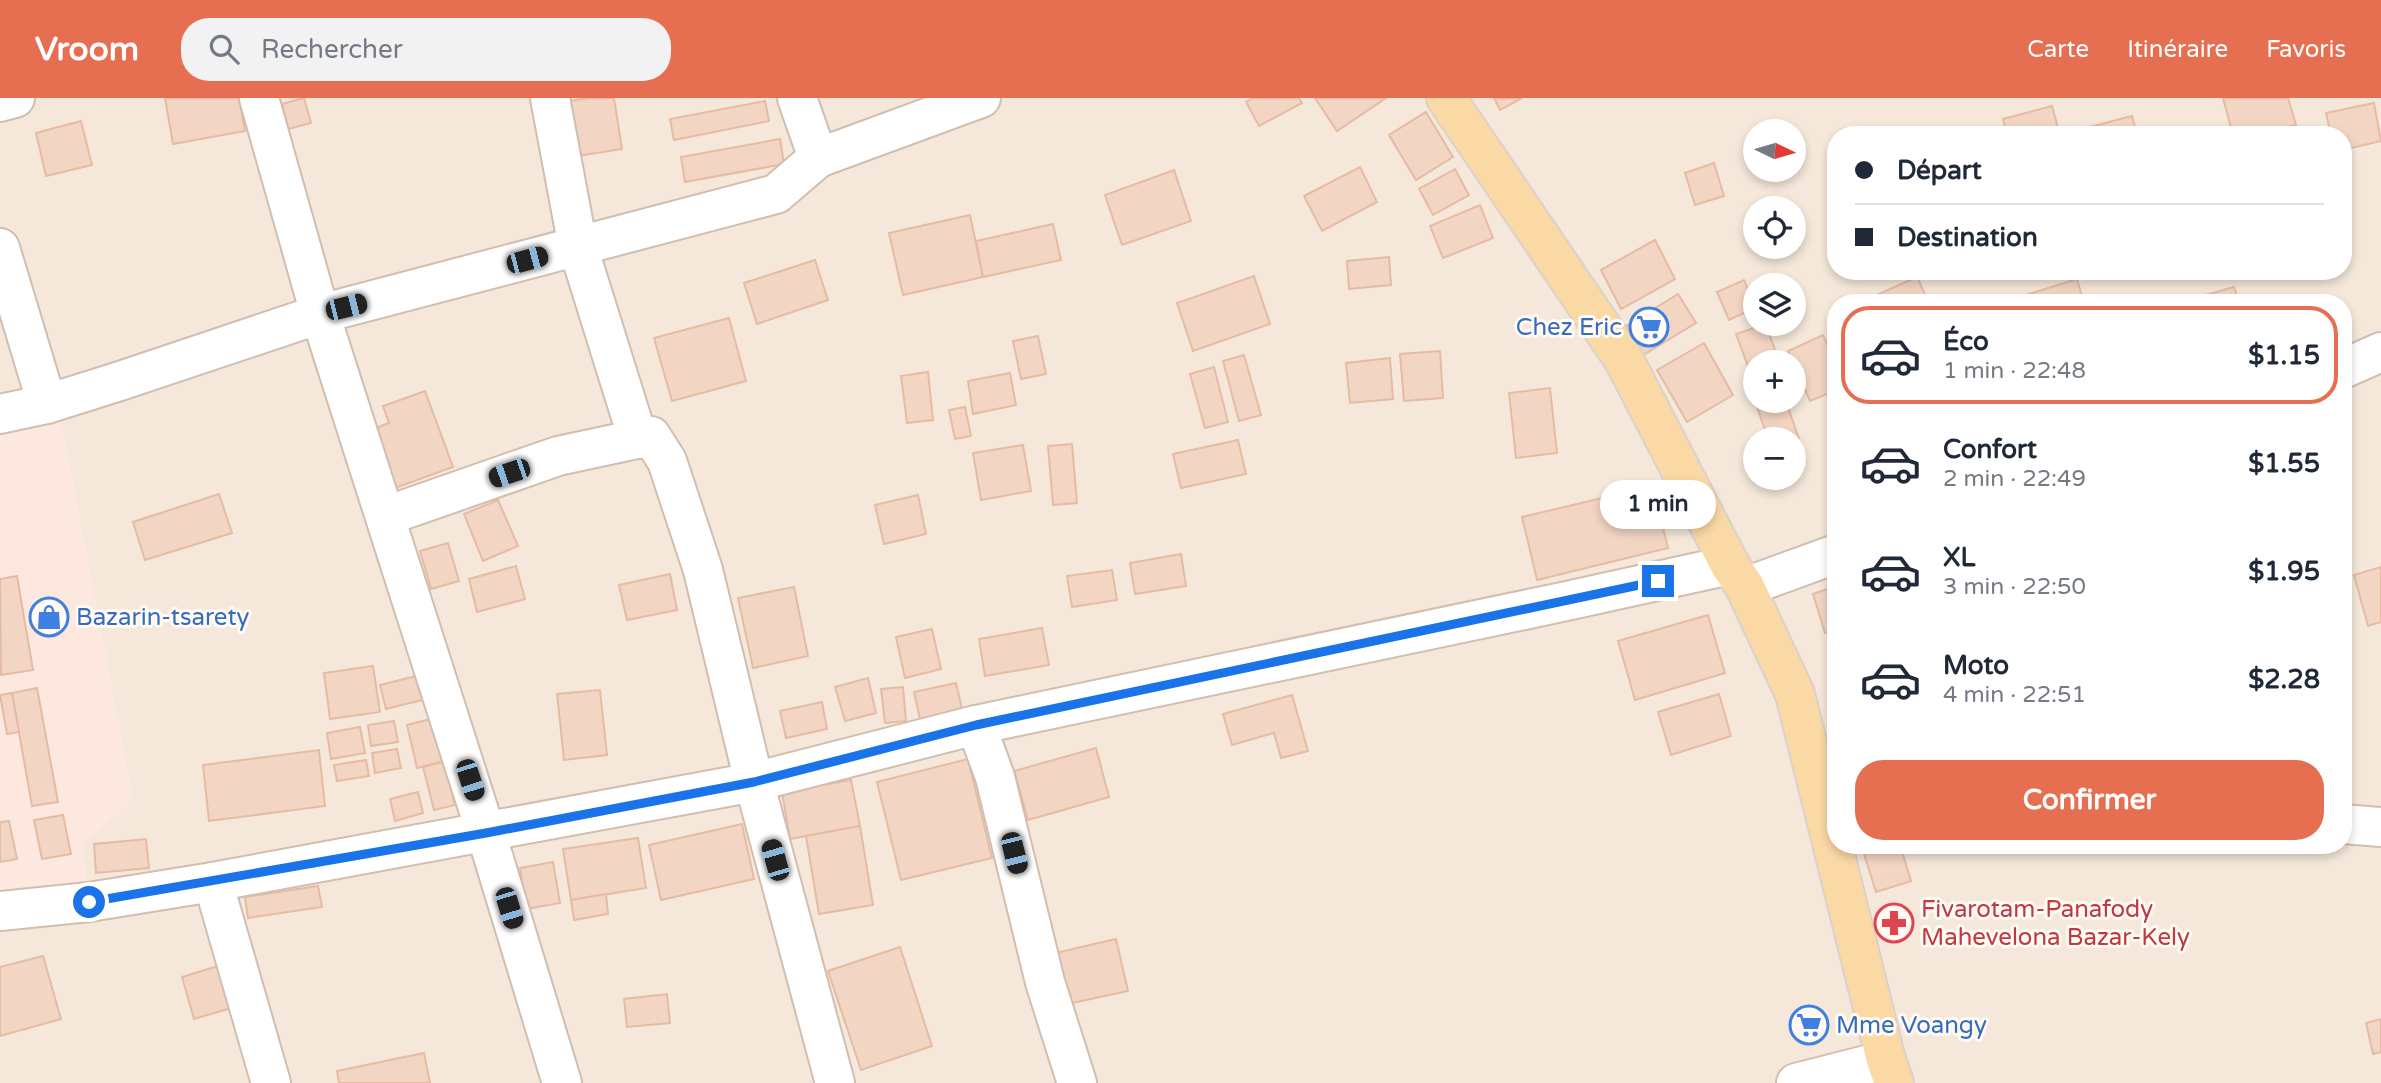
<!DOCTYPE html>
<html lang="fr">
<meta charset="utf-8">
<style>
:root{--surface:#fff;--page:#f2f2f3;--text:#1f2937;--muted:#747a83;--line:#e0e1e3;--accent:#e76f51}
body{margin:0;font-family:"Varela Round",sans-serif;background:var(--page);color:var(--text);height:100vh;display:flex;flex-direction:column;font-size:26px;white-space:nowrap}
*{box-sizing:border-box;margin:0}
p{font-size:23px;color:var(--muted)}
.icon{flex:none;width:38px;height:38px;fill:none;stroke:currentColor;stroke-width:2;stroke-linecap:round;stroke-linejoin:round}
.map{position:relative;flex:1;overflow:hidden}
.sheet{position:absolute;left:1827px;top:196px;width:525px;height:560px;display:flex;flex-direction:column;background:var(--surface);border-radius:28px;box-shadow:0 4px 10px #0003}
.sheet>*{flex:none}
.top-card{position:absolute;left:1827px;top:28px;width:525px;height:154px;border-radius:28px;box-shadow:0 4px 10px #0003;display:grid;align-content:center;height:154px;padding:0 28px;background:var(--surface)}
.needle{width:46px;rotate:95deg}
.controls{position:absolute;left:1743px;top:21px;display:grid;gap:14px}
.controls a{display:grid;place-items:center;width:63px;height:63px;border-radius:50%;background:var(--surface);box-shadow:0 4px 10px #0003;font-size:35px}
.end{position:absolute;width:32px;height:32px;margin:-16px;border:9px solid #1a73e8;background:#fff;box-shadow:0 0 0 4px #fff}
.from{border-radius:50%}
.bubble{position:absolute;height:49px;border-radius:24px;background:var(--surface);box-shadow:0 4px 10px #0003;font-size:23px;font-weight:700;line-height:49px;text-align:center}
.car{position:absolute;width:21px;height:42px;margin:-21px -10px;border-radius:9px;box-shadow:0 0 5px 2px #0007;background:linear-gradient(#222 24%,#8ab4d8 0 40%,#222 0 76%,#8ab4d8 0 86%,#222 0)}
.top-card b{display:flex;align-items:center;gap:24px;height:66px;font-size:26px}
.top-card b+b{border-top:2px solid var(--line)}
.top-card i{width:18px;height:18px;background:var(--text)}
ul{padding:12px 0 0;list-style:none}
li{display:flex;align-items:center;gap:21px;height:98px;margin:0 14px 10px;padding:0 14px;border:4px solid transparent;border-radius:28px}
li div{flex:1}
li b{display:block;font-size:26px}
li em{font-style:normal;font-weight:700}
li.active{border-color:var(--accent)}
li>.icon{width:63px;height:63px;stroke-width:1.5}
.action{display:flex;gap:14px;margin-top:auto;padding:14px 28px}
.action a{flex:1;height:80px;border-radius:28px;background:var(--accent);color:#fff;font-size:28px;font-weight:700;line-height:80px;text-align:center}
header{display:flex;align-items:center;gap:42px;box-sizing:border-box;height:98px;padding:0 35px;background:var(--accent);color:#fff}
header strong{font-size:33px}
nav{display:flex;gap:38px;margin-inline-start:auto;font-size:24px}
.search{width:490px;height:63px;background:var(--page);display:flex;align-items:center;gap:18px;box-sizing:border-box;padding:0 24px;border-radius:28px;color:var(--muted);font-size:26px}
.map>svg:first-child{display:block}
.residential{fill:#f5e8da;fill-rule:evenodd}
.commercial{fill:#fde8e0}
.building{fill:#f3d5c3;stroke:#e6bba3;stroke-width:2}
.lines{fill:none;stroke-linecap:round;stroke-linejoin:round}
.minor-casing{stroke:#d1beb0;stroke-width:42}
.major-casing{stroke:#dad1cd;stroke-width:42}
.minor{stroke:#fff;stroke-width:38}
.major{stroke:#fbd9a5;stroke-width:38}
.route{stroke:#1a73e8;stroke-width:9}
.labels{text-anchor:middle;stroke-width:6;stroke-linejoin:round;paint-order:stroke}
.shop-label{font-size:24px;fill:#366cbe;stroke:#fffaf3;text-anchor:start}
.health-label{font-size:24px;fill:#be3a42;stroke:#fffaf3;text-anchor:start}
</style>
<header>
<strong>Vroom</strong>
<div class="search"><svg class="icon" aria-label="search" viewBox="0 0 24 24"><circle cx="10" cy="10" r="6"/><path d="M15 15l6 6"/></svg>Rechercher</div>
<nav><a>Carte</a><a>Itinéraire</a><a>Favoris</a></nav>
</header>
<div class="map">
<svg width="2381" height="985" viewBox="0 0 2381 985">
<rect width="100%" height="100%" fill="#fdf6ec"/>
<path class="residential" d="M0,0H2381V985H0ZM1755,33H1794V72H1755ZM1836,37H2343V173H1836ZM1755,110H1794V149H1755ZM1755,187H1794V226H1755ZM1836,205H2343V747H1836ZM1755,264H1794V303H1755ZM1755,341H1794V380H1755Z"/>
<polygon class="commercial" points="61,321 133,701 83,747 89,804 0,813 0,337"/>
<g class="building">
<polygon points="165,0 239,0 245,33 173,46"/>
<polygon points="304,0 311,25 288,31 282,6"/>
<polygon points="589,0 614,0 622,51 571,59 563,4"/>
<polygon points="1253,0 1299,0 1302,5 1259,28 1246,4"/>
<polygon points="1315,0 1386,0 1337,33"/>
<polygon points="1494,0 1522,0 1500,12"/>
<polygon points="2223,0 2288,0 2296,27 2260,37 2233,37"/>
<polygon points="765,3 769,23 674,42 670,21"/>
<polygon points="2374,5 2381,43 2343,52 2343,37 2331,37 2326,15"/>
<polygon points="2052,8 2060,37 2007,37 2003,21"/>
<polygon points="1426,14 1453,59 1416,82 1389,37"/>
<polygon points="2132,18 2137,37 2084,37 2082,31"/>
<polygon points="81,23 92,67 46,78 36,35"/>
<polygon points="780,41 784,66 685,84 681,59"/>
<polygon points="1714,65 1724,98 1695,107 1685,75"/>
<polygon points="1360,69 1377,104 1322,133 1304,98"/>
<polygon points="1455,71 1469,97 1433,117 1419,91"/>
<polygon points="1174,72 1191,123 1122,147 1105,97"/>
<polygon points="1480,107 1493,140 1443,160 1430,128"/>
<polygon points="970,117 983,179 903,197 889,135"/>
<polygon points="1053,126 1061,162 983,179 976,143"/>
<polygon points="1655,142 1675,181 1621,211 1601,172"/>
<polygon points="1389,159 1391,187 1349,191 1347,163"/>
<polygon points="815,162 828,202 757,226 744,185"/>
<polygon points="1254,178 1270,226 1193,253 1177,205"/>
<polygon points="1917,179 1929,205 1874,205 1872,199"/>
<polygon points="2077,181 2084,205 2000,205"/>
<polygon points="1744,182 1755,210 1729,222 1717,194"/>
<polygon points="2234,189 2239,205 2177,205"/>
<polygon points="1678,196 1696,225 1643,257 1626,228"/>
<polygon points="729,220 746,283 672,303 654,240"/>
<polygon points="1765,226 1778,259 1766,264 1755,264 1755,268 1749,271 1736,236"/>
<polygon points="1823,237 1836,267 1836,292 1810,303 1788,253"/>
<polygon points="1038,238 1046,276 1021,281 1013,243"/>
<polygon points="1704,245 1733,297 1687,324 1657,272"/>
<polygon points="1440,253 1443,300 1404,303 1400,256"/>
<polygon points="1244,257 1261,317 1239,323 1223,263"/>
<polygon points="1390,260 1393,301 1350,305 1346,265"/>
<polygon points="1214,269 1228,324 1205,330 1190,276"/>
<polygon points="928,274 933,322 907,325 901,278"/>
<polygon points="1010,275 1016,307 973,316 968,283"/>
<polygon points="1550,290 1557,355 1516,360 1509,295"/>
<polygon points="425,293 453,369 395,390 373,331 389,325 383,308"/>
<polygon points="1755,303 1786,303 1800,344 1794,346 1794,341 1768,341"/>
<polygon points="965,309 971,338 955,341 949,312"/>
<polygon points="1238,342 1246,376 1181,390 1173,356"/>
<polygon points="1072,346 1077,405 1053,407 1048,348"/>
<polygon points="1023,347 1031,393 981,402 973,355"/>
<polygon points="1653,388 1668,450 1537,482 1522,419"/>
<polygon points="219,396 232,435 145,462 133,424"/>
<polygon points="918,397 926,436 884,446 875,407"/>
<polygon points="498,402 518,448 483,463 464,416"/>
<polygon points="448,445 459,483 431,491 420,453"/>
<polygon points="1181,456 1186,488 1135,496 1130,465"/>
<polygon points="516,468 525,501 477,514 469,481"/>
<polygon points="2381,469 2381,524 2368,528 2354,477"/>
<polygon points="1112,472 1117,502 1072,509 1067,478"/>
<polygon points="670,476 677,512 627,522 619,487"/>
<polygon points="17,478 33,572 1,577 0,481"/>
<polygon points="1836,488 1836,531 1825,535 1813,496"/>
<polygon points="794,489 808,558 753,570 738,500"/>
<polygon points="1708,517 1725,575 1635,602 1618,543"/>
<polygon points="1042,530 1049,567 985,578 979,541"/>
<polygon points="932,531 941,571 905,580 896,539"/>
<polygon points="373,568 380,614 330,621 324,575"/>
<polygon points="416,578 422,602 386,611 380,587"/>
<polygon points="868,580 876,615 845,623 835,589"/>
<polygon points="956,585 962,611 920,621 914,594"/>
<polygon points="903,589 906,623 885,625 881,591"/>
<polygon points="37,590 58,704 32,708 12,595"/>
<polygon points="600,592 607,657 564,662 557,596"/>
<polygon points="12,595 19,634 7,636 0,597"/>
<polygon points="1719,596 1731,638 1671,657 1658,614"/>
<polygon points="1292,597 1308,653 1281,660 1274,635 1232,647 1223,616"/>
<polygon points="822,604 827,631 786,640 780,613"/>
<polygon points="434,620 445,663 417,670 407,627"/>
<polygon points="394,623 398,644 371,648 368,627"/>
<polygon points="360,629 365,655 331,661 327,635"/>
<polygon points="1096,650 1109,699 1028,722 1014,673"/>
<polygon points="397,651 401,670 375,675 372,655"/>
<polygon points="319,652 325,708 209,723 203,667"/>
<polygon points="968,661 992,760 901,782 877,684"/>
<polygon points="366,662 369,678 337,683 334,667"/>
<polygon points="445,663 455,707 434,712 423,669"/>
<polygon points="851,682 860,728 790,741 782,694"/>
<polygon points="418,694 423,715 395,723 390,701"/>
<polygon points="63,717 71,756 42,761 34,722"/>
<polygon points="9,723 17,761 0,764 0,724"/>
<polygon points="742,726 754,781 661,802 649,747"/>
<polygon points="860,728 873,807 819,816 806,738"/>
<polygon points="638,740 646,790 571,802 563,751"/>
<polygon points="146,741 149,770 96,775 94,746"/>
<polygon points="1881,747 1900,747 1911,783 1876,794 1863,753"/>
<polygon points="553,764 560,805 526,811 520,770"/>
<polygon points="318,788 322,809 248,820 245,799"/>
<polygon points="606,796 608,816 574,822 571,802"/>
<polygon points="1116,841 1128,893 1063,907 1051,856"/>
<polygon points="900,849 932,948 861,972 828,873"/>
<polygon points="43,858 61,921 0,938 0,869"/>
<polygon points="218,868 231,910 194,921 182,879"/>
<polygon points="667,896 670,925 627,929 624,901"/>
<polygon points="2381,921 2381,954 2373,956 2366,925"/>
<polygon points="424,955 430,985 339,985 337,973"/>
</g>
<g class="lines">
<defs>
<g id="minor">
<polyline points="259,0 320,216 486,735 562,985"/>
<polyline points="550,0 578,149 638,341"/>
<polyline points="797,0 818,60"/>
<polyline points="0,4 15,0"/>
<polyline points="0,150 47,306"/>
<polyline points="2343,271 2381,254"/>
<polyline points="0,316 47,306 120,283 320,216 776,96 818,60 981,0"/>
<polyline points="386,418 558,358 651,338 667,363 703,472 754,684 835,985"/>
<polyline points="1745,489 1836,456"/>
<polyline points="976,627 995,679 1045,884 1077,985"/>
<polyline points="2343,726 2381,729"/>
<polyline points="213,784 271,985"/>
<polyline points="0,813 89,804 213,784 754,684 976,627 1562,504 1730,467"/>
<polyline points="1796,985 1886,962"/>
</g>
<polyline id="major" points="1446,0 1624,262 1730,467 1745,489 1795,596 1886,962 1894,985"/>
</defs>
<use href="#minor" class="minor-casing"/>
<use href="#major" class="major-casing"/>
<use href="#minor" class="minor"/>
<use href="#major" class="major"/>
</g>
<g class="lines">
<polyline class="route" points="89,804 486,735 754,684 976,627 1658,483"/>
</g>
<defs>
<symbol id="supermarket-ring" viewBox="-11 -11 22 22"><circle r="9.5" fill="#fffaf3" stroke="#3f7fe0" stroke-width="1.5"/><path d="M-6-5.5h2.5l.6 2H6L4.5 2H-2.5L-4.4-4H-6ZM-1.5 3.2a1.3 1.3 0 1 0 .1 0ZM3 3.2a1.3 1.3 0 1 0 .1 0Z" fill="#3f7fe0"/></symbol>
<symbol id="shop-ring" viewBox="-11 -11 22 22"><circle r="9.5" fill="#fffaf3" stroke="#3f7fe0" stroke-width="1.5"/><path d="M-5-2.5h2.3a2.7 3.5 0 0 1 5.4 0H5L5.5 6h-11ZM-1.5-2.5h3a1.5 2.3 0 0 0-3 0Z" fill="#3f7fe0"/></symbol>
<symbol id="pharmacy-ring" viewBox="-11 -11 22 22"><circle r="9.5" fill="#fffaf3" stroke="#e0444e" stroke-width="1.5"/><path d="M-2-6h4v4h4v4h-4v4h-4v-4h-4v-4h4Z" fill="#e0444e"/></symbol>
</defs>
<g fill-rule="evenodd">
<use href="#supermarket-ring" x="1627" y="207" width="44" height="44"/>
<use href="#shop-ring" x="27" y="497" width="44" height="44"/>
<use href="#pharmacy-ring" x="1872" y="803" width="44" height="44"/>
<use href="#supermarket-ring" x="1787" y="905" width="44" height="44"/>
</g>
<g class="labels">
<g class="shop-label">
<text x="1622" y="237" text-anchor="end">Chez Eric</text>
<text x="76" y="527">Bazarin-tsarety</text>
<text x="1836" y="935">Mme Voangy</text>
</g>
<g class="health-label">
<text x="1921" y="819">Fivarotam-Panafody<tspan x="1921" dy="28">Mahevelona Bazar-Kely</tspan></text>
</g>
</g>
</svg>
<div class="controls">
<a><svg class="needle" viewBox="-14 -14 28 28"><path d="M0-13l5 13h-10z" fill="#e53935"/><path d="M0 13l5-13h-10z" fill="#747a83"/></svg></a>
<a><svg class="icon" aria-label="locate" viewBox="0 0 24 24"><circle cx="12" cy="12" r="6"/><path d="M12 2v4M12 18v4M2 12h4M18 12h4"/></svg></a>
<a><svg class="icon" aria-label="layers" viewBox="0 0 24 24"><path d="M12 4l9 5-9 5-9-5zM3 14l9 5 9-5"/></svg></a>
<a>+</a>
<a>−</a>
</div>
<i class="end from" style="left:89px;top:804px"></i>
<i class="end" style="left:1658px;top:483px"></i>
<div class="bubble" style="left:1600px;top:382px;width:116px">1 min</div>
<i class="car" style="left:527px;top:162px;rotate:75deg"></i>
<i class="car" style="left:346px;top:209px;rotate:76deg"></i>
<i class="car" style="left:509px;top:375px;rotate:251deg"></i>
<i class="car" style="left:470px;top:682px;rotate:162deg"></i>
<i class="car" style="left:1014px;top:755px;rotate:166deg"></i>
<i class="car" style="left:775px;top:762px;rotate:344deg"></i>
<i class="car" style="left:509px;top:810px;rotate:163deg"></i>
<div class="top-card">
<b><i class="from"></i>Départ</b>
<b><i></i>Destination</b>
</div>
<section class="sheet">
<ul>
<li class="active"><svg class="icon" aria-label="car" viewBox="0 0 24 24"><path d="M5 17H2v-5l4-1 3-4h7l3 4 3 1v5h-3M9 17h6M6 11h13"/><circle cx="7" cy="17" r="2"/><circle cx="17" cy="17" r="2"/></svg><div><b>Éco</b><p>1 min · 22:48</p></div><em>$1.15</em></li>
<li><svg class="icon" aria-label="car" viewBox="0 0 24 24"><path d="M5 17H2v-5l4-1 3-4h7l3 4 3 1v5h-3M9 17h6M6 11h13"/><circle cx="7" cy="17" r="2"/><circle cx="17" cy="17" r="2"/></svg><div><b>Confort</b><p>2 min · 22:49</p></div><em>$1.55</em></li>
<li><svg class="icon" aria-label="car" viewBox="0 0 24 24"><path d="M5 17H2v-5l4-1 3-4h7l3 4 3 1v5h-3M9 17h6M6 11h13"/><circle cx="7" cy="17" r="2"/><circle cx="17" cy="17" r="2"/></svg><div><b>XL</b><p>3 min · 22:50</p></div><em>$1.95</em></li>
<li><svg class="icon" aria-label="car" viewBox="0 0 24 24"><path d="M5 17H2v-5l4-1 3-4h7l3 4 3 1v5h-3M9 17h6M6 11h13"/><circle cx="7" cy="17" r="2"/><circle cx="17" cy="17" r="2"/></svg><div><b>Moto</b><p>4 min · 22:51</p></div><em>$2.28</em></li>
</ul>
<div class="action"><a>Confirmer</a></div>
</section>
</div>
